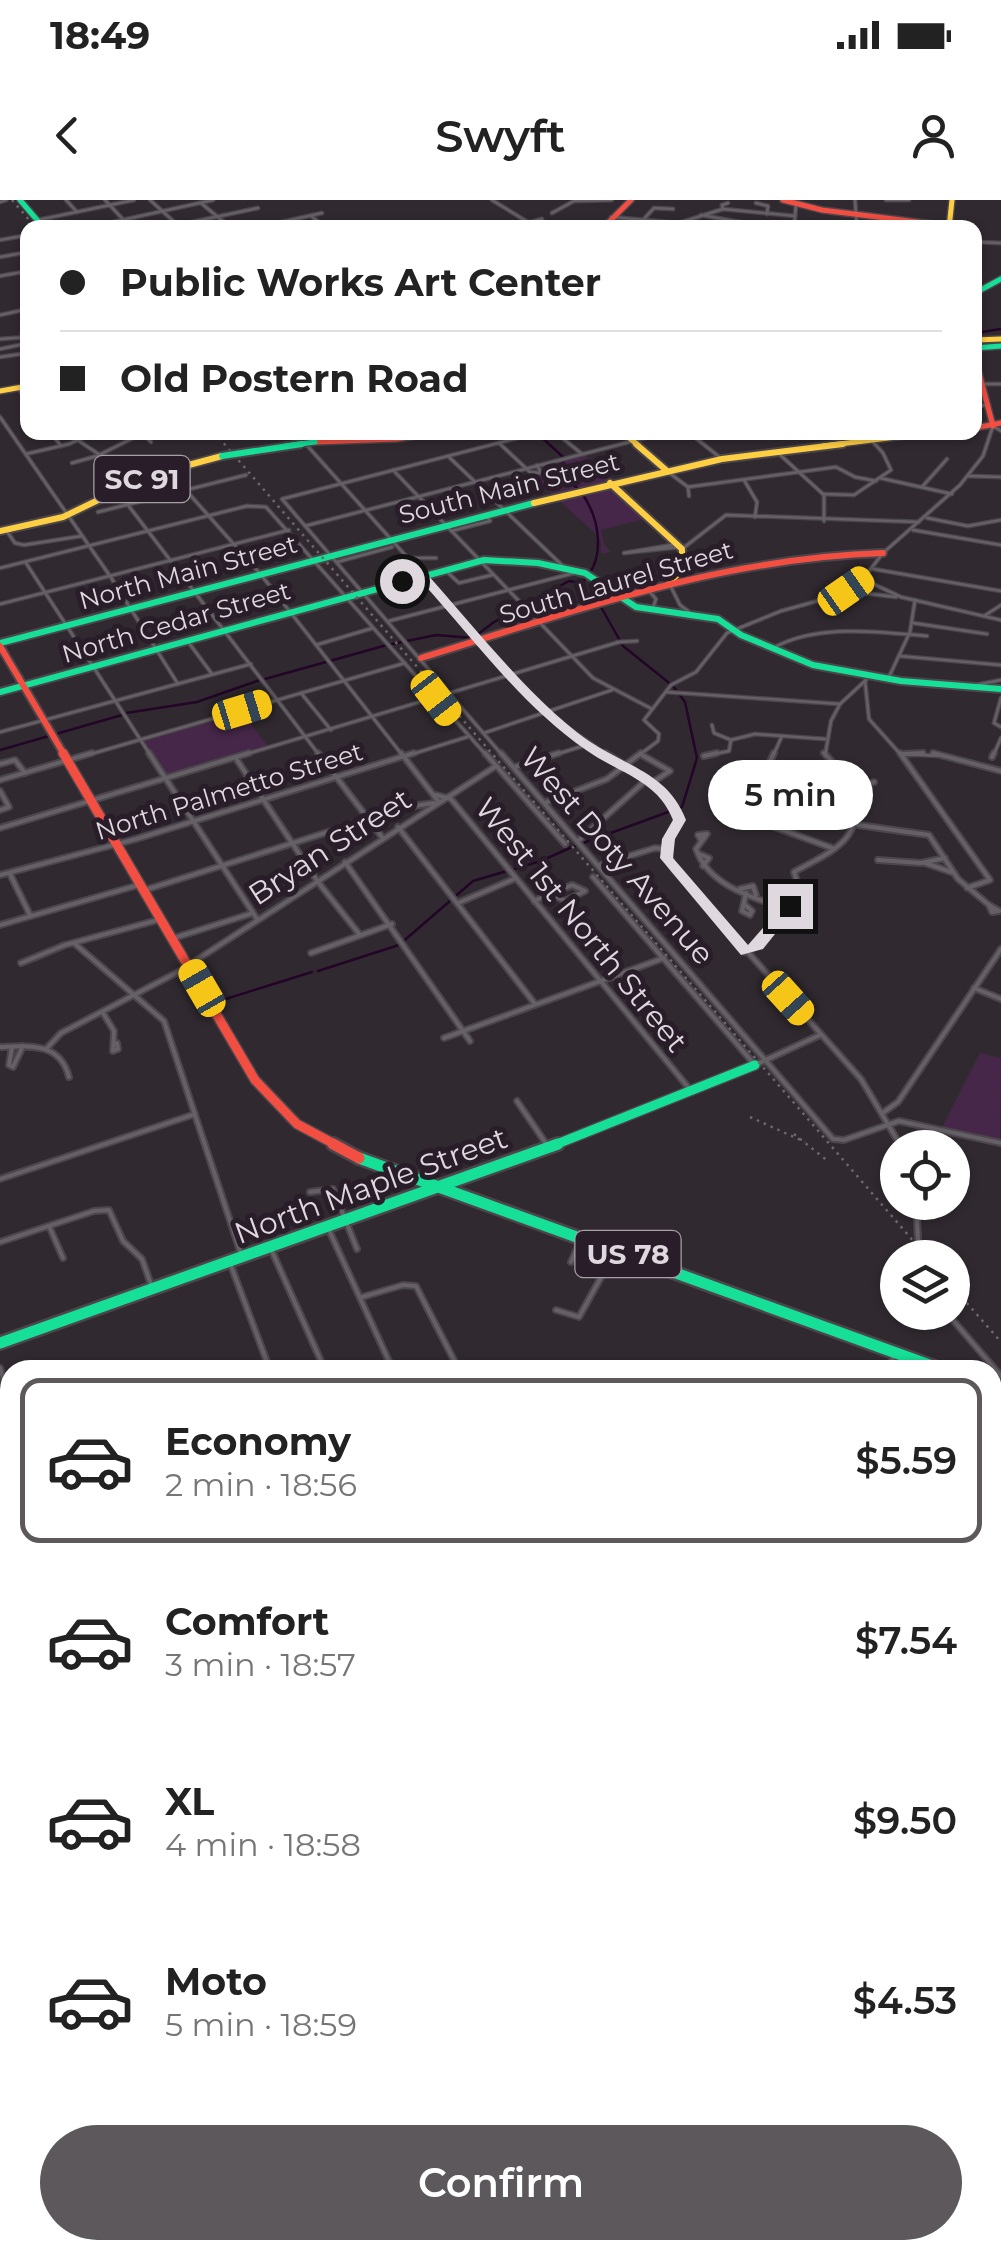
<!DOCTYPE html>
<meta charset="utf-8">
<style>
:root{--surface:#fff;--page:#f2f2f2;--text:#222;--muted:#767676;--line:#e0e0e0;--accent:#5c585c}
body{margin:0;font-family:Montserrat,sans-serif;background:var(--page);color:var(--text);height:100vh;display:flex;flex-direction:column;font-size:38px;white-space:nowrap}
*{box-sizing:border-box;margin:0}
p{font-size:32px;color:var(--muted)}
.icon{flex:none;width:55px;height:55px;fill:none;stroke:currentColor;stroke-width:2;stroke-linecap:round;stroke-linejoin:round}
.map{position:relative;flex:1;overflow:hidden}
.sheet{position:absolute;left:0px;top:1160px;width:1002px;height:900px;display:flex;flex-direction:column;background:var(--surface);border-radius:30px 30px 0 0;box-shadow:0 2px 8px #0004}
.sheet>*{flex:none}
.banner{position:absolute;left:20px;top:20px;width:962px;height:220px;border-radius:20px;box-shadow:0 2px 8px #0004;display:grid;align-content:center;height:220px;padding:0 40px;background:var(--surface)}
.fabs{position:absolute;left:880px;top:930px;display:grid;gap:20px}
.fabs a{display:grid;place-items:center;width:90px;height:90px;border-radius:50%;background:var(--surface);box-shadow:0 2px 8px #0004;font-size:50px}
.end{position:absolute;width:45px;height:45px;margin:-22px;border:12px solid #dfd8df;background:#111;box-shadow:0 0 0 5px #111}
.from{border-radius:50%}
.bubble{position:absolute;height:70px;border-radius:35px;background:var(--surface);box-shadow:0 2px 8px #0004;font-size:32px;font-weight:600;line-height:70px;text-align:center}
.car{position:absolute;width:30px;height:60px;margin:-30px -15px;border-radius:12px;box-shadow:0 0 8px 2px #0007;background:linear-gradient(#f5c518 24%,#345 0 40%,#f5c518 0 76%,#345 0 86%,#f5c518 0)}
.banner b{display:flex;align-items:center;gap:35px;height:95px;font-size:38px}
.banner b+b{border-top:2px solid var(--line)}
.banner i{width:25px;height:25px;background:var(--text)}
ul{padding:18px 0 0;list-style:none}
li{display:flex;align-items:center;gap:30px;height:165px;margin:0 20px 15px;padding:0 20px;border:5px solid transparent;border-radius:20px}
li div{flex:1}
li b{display:block;font-size:38px}
li em{font-style:normal;font-weight:600}
li.current{border-color:var(--accent)}
li>.icon{width:90px;height:90px;stroke-width:1.5}
.action{display:flex;gap:20px;margin-top:auto;padding:20px 40px}
.action a{flex:1;height:115px;border-radius:60px;background:var(--accent);color:#fff;font-size:40px;font-weight:600;line-height:115px;text-align:center}
.status{display:flex;justify-content:space-between;align-items:center;height:70px;padding:0 50px;background:var(--surface);direction:ltr}
.status svg{height:28px;fill:currentColor}
header{display:flex;justify-content:space-between;align-items:center;height:130px;padding:0 40px;background:var(--surface);font-size:45px;font-weight:600}
.map>svg:first-child{display:block}
.green{fill:#462749}
.lines{fill:none;stroke-linecap:round;stroke-linejoin:round}
.stream-far1{stroke:#230527;stroke-width:2.5}
.stream{stroke:#230527;stroke-width:4}
.street-far2-casing{stroke:#4c464c;stroke-width:5}
.street-far1-casing{stroke:#4c464c;stroke-width:8}
.street-casing{stroke:#4c464c;stroke-width:10}
.fast-far3-casing{stroke:#4c464c;stroke-width:8}
.fast-far2-casing{stroke:#4c464c;stroke-width:10}
.fast-far1-casing{stroke:#4c464c;stroke-width:12}
.fast-casing{stroke:#4c464c;stroke-width:16}
.slow-far2-casing{stroke:#4c464c;stroke-width:8}
.slow-far1-casing{stroke:#4c464c;stroke-width:10}
.slow-casing{stroke:#4c464c;stroke-width:16}
.jam-far3-casing{stroke:#4c464c;stroke-width:8}
.jam-far2-casing{stroke:#4c464c;stroke-width:10}
.jam-far1-casing{stroke:#4c464c;stroke-width:12}
.jam-casing{stroke:#4c464c;stroke-width:16}
.street-far2{stroke:#656066;stroke-width:2.5}
.street-far1{stroke:#656066;stroke-width:4}
.street{stroke:#656066;stroke-width:5}
.fast-far3{stroke:#16e098;stroke-width:5}
.fast-far2{stroke:#16e098;stroke-width:6}
.fast-far1{stroke:#16e098;stroke-width:9}
.fast{stroke:#16e098;stroke-width:11}
.slow-far2{stroke:#ffcf43;stroke-width:5}
.slow-far1{stroke:#ffcf43;stroke-width:6}
.slow{stroke:#ffcf43;stroke-width:11}
.jam-far3{stroke:#f24e42;stroke-width:5}
.jam-far2{stroke:#f24e42;stroke-width:6}
.jam-far1{stroke:#f24e42;stroke-width:9}
.jam{stroke:#f24e42;stroke-width:11}
.rail{stroke:#6c676c;stroke-width:2.5;stroke-dasharray:2.5 5;stroke-linecap:butt}
.fast-bridge-far1-casing{stroke:#4c464c;stroke-width:8;stroke-linecap:butt}
.fast-bridge-casing{stroke:#4c464c;stroke-width:10;stroke-linecap:butt}
.fast-bridge-far1{stroke:#16e098;stroke-width:5}
.fast-bridge{stroke:#16e098;stroke-width:6}
.route{fill:#dfd8df}
.labels{text-anchor:middle;stroke-width:10;stroke-linejoin:round;paint-order:stroke}
.far-street-label{font-size:25px;fill:#dfd8df;stroke:#281d29}
.shield{fill:#281d29;stroke:#a8a0a8;stroke-width:2.5}
.shield-label{font-size:28px;font-weight:bold;fill:#dfd8df}
.street-label{font-size:30px;fill:#dfd8df;stroke:#281d29}
</style>
<div class="status"><b>18:49</b><svg viewBox="0 0 49 12"><path d="M0 12V9h3v3zM5 12V6h3v6zM10 12V3h3v9zM15 12V0h3v12zM26 1h20v11H26zM47 4h2v5h-2z"/></svg></div>
<header><svg class="icon" aria-label="back" viewBox="0 0 24 24"><path d="M15 5l-7 7 7 7"/></svg>Swyft<svg class="icon" aria-label="person" viewBox="0 0 24 24"><circle cx="12" cy="8" r="4"/><path d="M4 21q1-7 8-7t8 7"/></svg></header>
<div class="map">
<svg width="1001" height="2060" viewBox="0 0 1001 2060">
<rect width="100%" height="100%" fill="#302a30"/>
<g class="green">
<polygon points="585,255 611,286 647,318 601,330 604,344 611,352 601,354 601,342 594,332 526,271"/>
<polygon points="241,511 269,548 164,579 139,540"/>
<polygon points="980,853 1001,858 1000,941 942,928"/>
</g>
<g class="lines">
<g class="stream-far1">
<polyline points="975,133 1001,129"/>
<polyline points="538,234 563,257 563,275 578,289"/>
<path d="M392,444L436,435L473,438L494,422L569,381L581,383C607,360 600,318 581,292"/>
<polyline points="265,479 387,445"/>
<polyline points="126,513 197,502 260,480"/>
<polyline points="0,550 122,515"/>
<polyline points="575,646 682,607 697,558 685,502 673,486 623,446 601,407 579,386 581,383"/>
<polyline points="318,771 399,745 473,681 541,661 572,647"/>
<polyline points="216,802 312,772"/>
</g>
<g class="stream">
<polyline points="0,1715 10,1717"/>
<polyline points="992,2001 1001,2006"/>
</g>
<defs>
<g id="street-far2">
<polyline points="66,0 77,12"/>
<polyline points="105,0 131,28"/>
<polyline points="150,0 181,28"/>
<polyline points="492,0 526,21"/>
<polyline points="855,0 857,28"/>
<polyline points="886,0 909,0"/>
<polyline points="0,2 6,0"/>
<polyline points="201,3 231,28"/>
<polyline points="756,3 768,6 767,14"/>
<polyline points="723,9 722,5 728,3"/>
<polyline points="552,13 574,1 612,0"/>
<polyline points="701,15 745,23"/>
<polyline points="311,16 326,28"/>
<polyline points="611,17 679,23 723,9 795,16"/>
<polyline points="38,20 134,0"/>
<polyline points="643,20 654,8 673,9"/>
<polyline points="178,25 258,8"/>
<polyline points="777,25 794,26"/>
<polyline points="86,28 213,0"/>
<polyline points="255,28 322,13"/>
<polyline points="509,28 542,19"/>
<polyline points="794,28 796,5"/>
<polyline points="0,40 28,35"/>
<polyline points="975,42 1001,43"/>
<polyline points="0,57 28,52"/>
<polyline points="0,76 28,71"/>
<polyline points="0,115 28,109"/>
<polyline points="0,139 28,137"/>
<polyline points="0,149 24,144 22,133"/>
<polyline points="0,157 28,153"/>
<polyline points="984,184 1001,184"/>
<polyline points="18,188 28,201"/>
<polyline points="975,206 989,205"/>
<polyline points="0,217 110,376 178,484"/>
<polyline points="295,232 525,489 562,524 609,556"/>
<polyline points="555,232 582,254"/>
<polyline points="688,232 722,259"/>
<polyline points="51,233 61,246"/>
<polyline points="142,233 151,242"/>
<polyline points="79,241 100,255"/>
<polyline points="499,243 530,272 541,273 537,265"/>
<polyline points="777,252 824,295 824,321"/>
<polyline points="26,254 69,244 96,232"/>
<polyline points="449,257 565,368"/>
<polyline points="72,263 97,256 145,232"/>
<polyline points="393,270 593,478 652,509"/>
<polyline points="668,272 688,287"/>
<polyline points="968,276 1001,277"/>
<polyline points="880,278 952,294"/>
<polyline points="176,279 262,376 403,556"/>
<polyline points="744,280 757,302 755,317"/>
<polyline points="688,287 836,267 855,277 876,281"/>
<polyline points="688,287 689,296"/>
<polyline points="922,287 947,259"/>
<polyline points="150,290 149,287 179,279 188,288"/>
<polyline points="823,294 854,295 891,270 883,253 864,232"/>
<polyline points="128,305 320,556"/>
<polyline points="98,312 246,275"/>
<polyline points="927,318 968,326 1001,320"/>
<polyline points="305,326 668,232"/>
<polyline points="913,330 1001,345"/>
<polyline points="451,331 490,321 486,315"/>
<polyline points="8,333 15,343 24,345 82,336"/>
<polyline points="678,344 624,353 680,347"/>
<polyline points="682,349 726,315 919,322"/>
<polyline points="406,358 436,358"/>
<polyline points="337,362 392,347"/>
<polyline points="26,363 151,556"/>
<polyline points="0,368 247,306 266,307 487,556"/>
<polyline points="873,369 1001,391"/>
<polyline points="445,370 459,383 492,375"/>
<polyline points="863,379 901,397 1001,420"/>
<polyline points="670,385 680,405 693,415"/>
<polyline points="648,390 656,399 652,411"/>
<polyline points="846,391 896,397"/>
<polyline points="0,404 289,330"/>
<polyline points="984,416 1001,405"/>
<polyline points="389,421 578,372"/>
<polyline points="913,423 987,434"/>
<polyline points="186,439 212,474"/>
<polyline points="316,445 373,428"/>
<path d="M773,448C817,423 878,432 927,436"/>
<polyline points="899,456 1001,465"/>
<polyline points="888,479 910,432 915,400"/>
<polyline points="865,481 869,519 902,556"/>
<polyline points="971,486 1001,480"/>
<polyline points="666,492 840,504 866,480"/>
<polyline points="301,493 331,530"/>
<polyline points="1001,498 994,523 1001,527"/>
<polyline points="712,525 714,533 731,540"/>
<polyline points="0,532 251,464"/>
<polyline points="484,533 612,490"/>
<polyline points="903,554 943,556"/>
<polyline points="84,556 405,463"/>
<polyline points="240,556 619,442 637,441"/>
<polyline points="406,556 467,537"/>
<polyline points="503,556 282,299 541,232"/>
<polyline points="551,556 586,545"/>
<polyline points="638,556 658,541 659,534 644,520 671,485 696,472 727,433 781,411 843,394 863,379 883,353 960,285 983,256 993,226 1001,231"/>
<polyline points="705,556 729,551 731,540 755,534 825,539"/>
<polyline points="773,556 782,536"/>
<polyline points="825,556 831,521 840,504"/>
<polyline points="993,556 1001,538"/>
</g>
<g id="street-far1">
<polyline points="149,553 257,719"/>
<polyline points="318,553 382,637"/>
<polyline points="401,553 438,601"/>
<polyline points="485,553 565,644"/>
<polyline points="501,553 833,939 844,940 899,921 1001,943"/>
<path d="M605,553C632,570 664,586 679,615L667,644L672,667L861,879L902,948"/>
<polyline points="774,553 766,570 784,588 802,592"/>
<polyline points="900,553 990,680 967,688"/>
<polyline points="933,553 1001,571"/>
<polyline points="903,554 923,553"/>
<polyline points="642,555 670,571 653,582"/>
<polyline points="704,556 717,553"/>
<polyline points="992,557 994,553"/>
<polyline points="237,560 318,682 360,735"/>
<polyline points="0,564 15,560 25,573"/>
<polyline points="515,567 559,553"/>
<polyline points="0,580 92,553"/>
<polyline points="857,588 874,582"/>
<polyline points="0,591 9,607 0,610"/>
<polyline points="436,595 451,599 692,892"/>
<polyline points="547,602 607,579 641,553"/>
<polyline points="739,617 736,613 832,648"/>
<polyline points="858,625 929,635 958,679 989,705"/>
<polyline points="398,627 535,804"/>
<polyline points="0,628 249,553"/>
<path d="M701,640L698,635L707,634L696,649C709,686 753,698 787,709"/>
<polyline points="578,641 645,581"/>
<polyline points="699,654 709,658 703,666"/>
<polyline points="878,660 921,663 945,658"/>
<polyline points="345,662 470,841"/>
<polyline points="925,663 954,673"/>
<polyline points="600,665 655,648 666,649"/>
<polyline points="10,674 30,715"/>
<polyline points="0,675 136,639 414,553"/>
<polyline points="593,677 755,865 820,835"/>
<polyline points="740,689 753,686 756,695"/>
<polyline points="145,690 407,607 434,603"/>
<polyline points="534,701 572,685 585,691 565,701 551,694"/>
<polyline points="458,703 514,679"/>
<polyline points="744,704 752,711 750,715 742,711 746,693"/>
<polygon points="989,705 999,711 992,712"/>
<polyline points="0,725 142,684"/>
<polyline points="174,738 250,714"/>
<polyline points="74,743 164,821 241,1054"/>
<path d="M745,752L759,745L801,694L794,672C834,650 863,641 857,588L824,553"/>
<polyline points="311,753 392,724"/>
<polyline points="21,763 65,745 158,720"/>
<polyline points="974,788 1001,799"/>
<polyline points="103,813 114,831 113,851 118,849 117,843"/>
<polyline points="444,838 664,758"/>
<path d="M0,847C30,846 60,842 69,877"/>
<polyline points="12,847 9,865 13,867 23,846"/>
<polyline points="47,848 61,833 178,772 496,566"/>
<polyline points="517,901 549,948"/>
<polyline points="884,912 898,902 1001,749"/>
<polyline points="0,979 195,914"/>
<polyline points="310,992 333,989 357,1049"/>
<polyline points="916,1002 919,1058"/>
<polyline points="49,1026 63,1058"/>
<polyline points="328,1028 393,1170"/>
<polyline points="0,1042 94,1011 109,1010 123,1041 142,1059 153,1090"/>
<polyline points="271,1049 325,1170"/>
<polyline points="571,1062 581,1039"/>
<polyline points="230,1063 270,1170"/>
<polyline points="362,1097 403,1085 416,1086 459,1170"/>
<polyline points="556,1110 579,1117 609,1063 578,1050"/>
<polyline points="946,1112 1001,1176"/>
<polyline points="0,1168 10,1200"/>
<polyline points="888,1170 894,1155"/>
<polyline points="992,1234 1001,1222"/>
<polyline points="0,1336 10,1325"/>
<polyline points="992,1338 1001,1349"/>
<polyline points="992,1425 1001,1435"/>
</g>
<g id="street">
<polyline points="0,1525 7,1503 1,1479"/>
<polyline points="992,1532 1001,1544"/>
<polyline points="0,1555 10,1556"/>
<polyline points="992,1578 1001,1573"/>
<polyline points="992,1678 1001,1673"/>
<polyline points="992,1709 1001,1721"/>
<polyline points="992,1814 1001,1809"/>
<polyline points="992,1971 1001,1965"/>
<polyline points="472,2050 501,2060"/>
<polyline points="605,2060 621,2050"/>
<polyline points="860,2060 875,2050"/>
</g>
<g id="fast-far3">
<polyline points="20,0 44,28"/>
<polyline points="975,93 1001,79"/>
<polyline points="975,148 1001,146"/>
</g>
<g id="fast-far2">
<polyline points="0,443 534,303"/>
<polyline points="0,492 484,360 538,363 585,373 636,407 718,419 741,435 813,465 901,481 1001,489"/>
</g>
<polyline id="fast-far1" points="552,946 755,865"/>
<g id="fast">
<polyline points="359,958 943,1170"/>
<polyline points="0,1143 558,944"/>
</g>
<g id="slow-far2">
<polyline points="949,28 952,0"/>
<polyline points="975,140 1001,139"/>
<polyline points="0,191 28,186"/>
<polyline points="622,232 639,246"/>
<polyline points="823,246 938,232"/>
</g>
<g id="slow-far1">
<polyline points="636,244 666,270"/>
<polyline points="610,283 682,349 682,370 669,383"/>
<polyline points="534,303 722,259 843,244"/>
<polyline points="0,331 63,317 148,276 222,256"/>
</g>
<polyline id="slow" points="992,1197 1001,1203"/>
<g id="jam-far3">
<polyline points="783,0 822,10 949,26"/>
<polyline points="603,28 631,0"/>
<polyline points="975,158 993,226"/>
<polyline points="975,228 1001,223"/>
<polyline points="315,242 397,239 440,232"/>
</g>
<g id="jam-far2">
<polyline points="0,446 65,556"/>
<path d="M421,458C574,411 722,358 883,353"/>
</g>
<polyline id="jam-far1" points="63,553 255,880 297,924 338,946"/>
<polyline id="jam" points="333,944 359,958"/>
</defs>
<use href="#street-far2" class="street-far2-casing"/>
<use href="#street-far1" class="street-far1-casing"/>
<use href="#street" class="street-casing"/>
<use href="#fast-far3" class="fast-far3-casing"/>
<use href="#fast-far2" class="fast-far2-casing"/>
<use href="#fast-far1" class="fast-far1-casing"/>
<use href="#fast" class="fast-casing"/>
<use href="#slow-far2" class="slow-far2-casing"/>
<use href="#slow-far1" class="slow-far1-casing"/>
<use href="#slow" class="slow-casing"/>
<use href="#jam-far3" class="jam-far3-casing"/>
<use href="#jam-far2" class="jam-far2-casing"/>
<use href="#jam-far1" class="jam-far1-casing"/>
<use href="#jam" class="jam-casing"/>
<use href="#street-far2" class="street-far2"/>
<use href="#street-far1" class="street-far1"/>
<use href="#street" class="street"/>
<use href="#fast-far3" class="fast-far3"/>
<use href="#fast-far2" class="fast-far2"/>
<use href="#fast-far1" class="fast-far1"/>
<use href="#fast" class="fast"/>
<use href="#slow-far2" class="slow-far2"/>
<use href="#slow-far1" class="slow-far1"/>
<use href="#slow" class="slow"/>
<use href="#jam-far3" class="jam-far3"/>
<use href="#jam-far2" class="jam-far2"/>
<use href="#jam-far1" class="jam-far1"/>
<use href="#jam" class="jam"/>
<g class="rail">
<polyline points="12,0 36,28"/>
<polyline points="214,232 928,1058"/>
<polyline points="750,917 805,942"/>
<polyline points="794,934 829,962"/>
<polyline points="952,1086 1001,1142"/>
</g>
<defs>
<polyline id="fast-bridge-far1" points="286,246 315,242"/>
<polyline id="fast-bridge" points="222,256 302,244"/>
</defs>
<use href="#fast-bridge-far1" class="fast-bridge-far1-casing"/>
<use href="#fast-bridge" class="fast-bridge-casing"/>
<use href="#fast-bridge-far1" class="fast-bridge-far1"/>
<use href="#fast-bridge" class="fast-bridge"/>
</g>
<path class="route" d="M418,373H426C473,425 542,514 600,548C636,569 670,578 686,620L675,639L673,658L748,745L785,703H795V709L763,749L741,755L660,658L662,639L673,620C658,580 618,573 586,550C522,506 472,437 420,380L402,385L397,381Z"/>
<g class="labels">
<g class="far-street-label">
<text transform="translate(509 288) rotate(-14)" y="9">South Main Street</text>
<text transform="translate(188 372) rotate(-15)" y="9">North Main Street</text>
<text transform="translate(616 382) rotate(-16)" y="9">South Laurel Street</text>
<text transform="translate(176 422) rotate(-16)" y="9">North Cedar Street</text>
<text transform="translate(229 591) rotate(-17)" y="9">North Palmetto Street</text>
</g>
<g class="shield">
<rect x="94.5" y="256" width="95" height="46" rx="8"/>
<rect x="575.5" y="1031" width="105" height="46" rx="8"/>
</g>
<g class="shield-label">
<text x="142" y="289">SC 91</text>
<text x="628" y="1064">US 78</text>
</g>
<g class="street-label">
<text transform="translate(330 647) rotate(-33)" y="10">Bryan Street</text>
<text transform="translate(617 656) rotate(49)" y="10">West Doty Avenue</text>
<text transform="translate(581 725) rotate(51)" y="10">West 1st North Street</text>
<text transform="translate(371 986) rotate(-20)" y="10">North Maple Street</text>
</g>
</g>
</svg>
<div class="fabs">
<a><svg class="icon" aria-label="locate" viewBox="0 0 24 24"><circle cx="12" cy="12" r="6"/><path d="M12 2v4M12 18v4M2 12h4M18 12h4"/></svg></a>
<a><svg class="icon" aria-label="layers" viewBox="0 0 24 24"><path d="M12 4l9 5-9 5-9-5zM3 14l9 5 9-5"/></svg></a>
</div>
<i class="end from" style="left:402px;top:381px"></i>
<i class="end" style="left:790px;top:706px"></i>
<div class="bubble" style="left:708px;top:560px;width:165px">5 min</div>
<i class="car" style="left:846px;top:391px;rotate:55deg"></i>
<i class="car" style="left:436px;top:498px;rotate:142deg"></i>
<i class="car" style="left:242px;top:510px;rotate:73deg"></i>
<i class="car" style="left:202px;top:788px;rotate:330deg"></i>
<i class="car" style="left:788px;top:798px;rotate:138deg"></i>
<div class="banner">
<b><i class="from"></i>Public Works Art Center</b>
<b><i></i>Old Postern Road</b>
</div>
<section class="sheet">
<ul>
<li class="current"><svg class="icon" aria-label="car" viewBox="0 0 24 24"><path d="M5 17H2v-5l4-1 3-4h7l3 4 3 1v5h-3M9 17h6M6 11h13"/><circle cx="7" cy="17" r="2"/><circle cx="17" cy="17" r="2"/></svg><div><b>Economy</b><p>2 min · 18:56</p></div><em>$5.59</em></li>
<li><svg class="icon" aria-label="car" viewBox="0 0 24 24"><path d="M5 17H2v-5l4-1 3-4h7l3 4 3 1v5h-3M9 17h6M6 11h13"/><circle cx="7" cy="17" r="2"/><circle cx="17" cy="17" r="2"/></svg><div><b>Comfort</b><p>3 min · 18:57</p></div><em>$7.54</em></li>
<li><svg class="icon" aria-label="car" viewBox="0 0 24 24"><path d="M5 17H2v-5l4-1 3-4h7l3 4 3 1v5h-3M9 17h6M6 11h13"/><circle cx="7" cy="17" r="2"/><circle cx="17" cy="17" r="2"/></svg><div><b>XL</b><p>4 min · 18:58</p></div><em>$9.50</em></li>
<li><svg class="icon" aria-label="car" viewBox="0 0 24 24"><path d="M5 17H2v-5l4-1 3-4h7l3 4 3 1v5h-3M9 17h6M6 11h13"/><circle cx="7" cy="17" r="2"/><circle cx="17" cy="17" r="2"/></svg><div><b>Moto</b><p>5 min · 18:59</p></div><em>$4.53</em></li>
</ul>
<div class="action"><a>Confirm</a></div>
</section>
</div>
